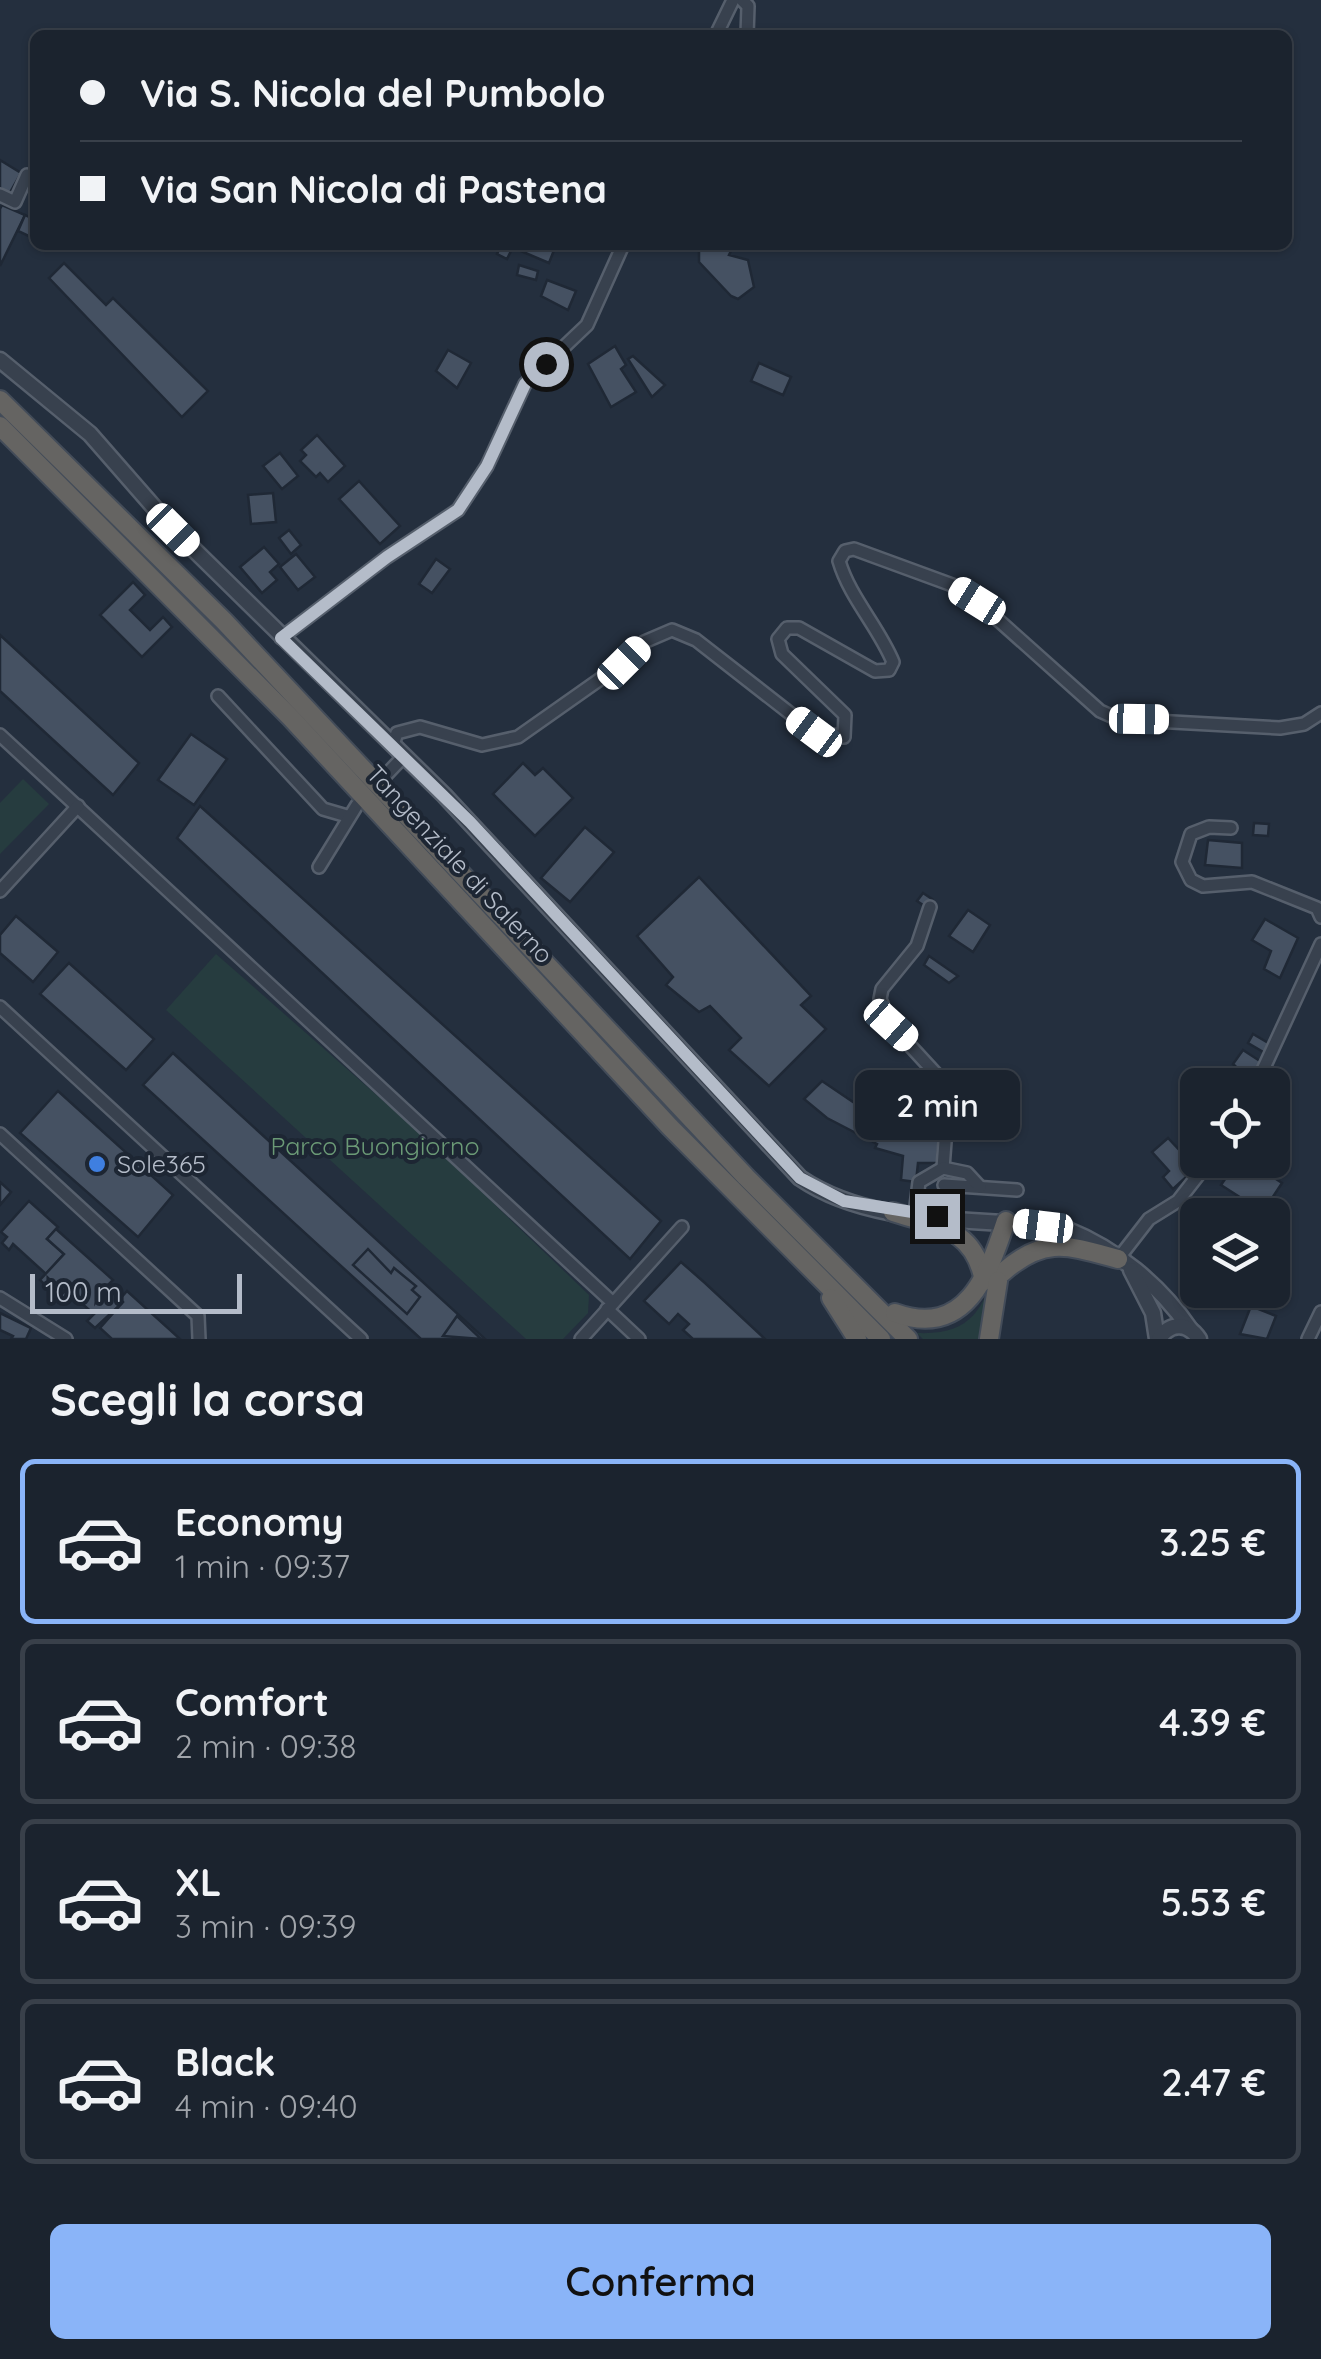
<!DOCTYPE html>
<html lang="it">
<meta charset="utf-8">
<style>
:root{--surface:#1b232e;--page:#282f3a;--text:#f1f3f6;--muted:#a0a4aa;--line:#39404a;--accent:#8ab4f8}
body{margin:0;font-family:Quicksand,sans-serif;background:var(--page);color:var(--text);height:100vh;display:flex;flex-direction:column;font-size:38px;white-space:nowrap}
*{box-sizing:border-box;margin:0}
p{font-size:32px;color:var(--muted)}
.icon{flex:none;width:55px;height:55px;fill:none;stroke:currentColor;stroke-width:2;stroke-linecap:round;stroke-linejoin:round}
.map{position:relative;height:1339px;overflow:hidden}
.panel{display:flex;flex-direction:column;background:var(--surface);flex:1}
.panel>*{flex:none}
.hud{position:absolute;left:30px;top:30px;width:1262px;height:220px;border-radius:15px;box-shadow:0 2px 8px #0004,0 0 0 2px var(--line);display:grid;align-content:center;height:220px;padding:0 50px;background:var(--surface)}
.tools{position:absolute;left:1180px;top:1068px;display:grid;gap:20px}
.tools a{display:grid;place-items:center;width:110px;height:110px;border-radius:15px;background:var(--surface);box-shadow:0 2px 8px #0004,0 0 0 2px var(--line);font-size:50px}
.scale{position:absolute;left:30px;bottom:25px;width:212px;box-sizing:border-box;padding-left:10px;border:5px solid #b4bcc9;border-top:0;font-size:28px;line-height:35px;white-space:nowrap;color:#b4bcc9;-webkit-text-stroke:8px #1d2633;paint-order:stroke}
.end{position:absolute;width:45px;height:45px;margin:-22px;border:12px solid #b4bcc9;background:#111;box-shadow:0 0 0 5px #111}
.from{border-radius:50%}
.bubble{position:absolute;height:70px;border-radius:15px;background:var(--surface);box-shadow:0 2px 8px #0004,0 0 0 2px var(--line);font-size:32px;font-weight:600;line-height:70px;text-align:center}
.car{position:absolute;width:30px;height:60px;margin:-30px -15px;border-radius:12px;box-shadow:0 0 8px 2px #0007;background:linear-gradient(#fff 24%,#345 0 40%,#fff 0 76%,#345 0 86%,#fff 0)}
.hud b{display:flex;align-items:center;gap:35px;height:95px;font-size:38px}
.hud b+b{border-top:2px solid var(--line)}
.hud i{width:25px;height:25px;background:var(--text)}
ul{padding:0;list-style:none}
li{display:flex;align-items:center;gap:30px;height:165px;margin:0 20px 15px;padding:0 30px;border:5px solid var(--line);border-radius:15px}
li div{flex:1}
li b{display:block;font-size:38px}
li em{font-style:normal;font-weight:600}
li.active{border-color:var(--accent)}
li>.icon{width:90px;height:90px;stroke-width:1.5}
h2{padding:0 50px;font-size:45px;line-height:120px}
.cta{display:flex;gap:20px;margin-top:auto;padding:20px 50px}
.cta a{flex:1;height:115px;border-radius:15px;background:var(--accent);color:#111;font-size:40px;font-weight:600;line-height:115px;text-align:center}
.map>svg:first-child{display:block}
.green{fill:#263c3f}
.building{fill:#455162;stroke:#1f2835;stroke-width:2.5}
.lines{fill:none;stroke-linecap:round;stroke-linejoin:round}
.minor-casing{stroke:#565f6c;stroke-width:16}
.tertiary-casing{stroke:#565f6c;stroke-width:19}
.trunk-casing{stroke:#434c59;stroke-width:22}
.minor{stroke:#38414e;stroke-width:11}
.tertiary{stroke:#38414e;stroke-width:14}
.trunk{stroke:#656462;stroke-width:18}
.route{stroke:#b4bcc9;stroke-width:12}
.shop-dot{fill:#3f7fe0;stroke:#1d2633;stroke-width:4}
.labels{text-anchor:middle;stroke-width:8;stroke-linejoin:round;paint-order:stroke}
.street-label{font-size:25px;fill:#b4bcc9;stroke:#1d2633}
.park-label{font-size:25px;fill:#6b9a76;stroke:#1d2633}
.poi-label{font-size:25px;fill:#b4bcc9;stroke:#1d2633;text-anchor:start}
</style>
<div class="map">
<svg width="1321" height="1339" viewBox="0 0 1321 1339">
<rect width="100%" height="100%" fill="#242f3e"/>
<g class="green">
<polygon points="23,779 49,804 0,854 0,803"/>
<polygon points="216,954 421,1134 589,1295 588,1313 563,1339 526,1339 166,1010"/>
<path d="M1005,1239L983,1339H923L917,1333C985,1336 986,1293 1005,1239Z"/>
</g>
<g class="building">
<polygon points="0,160 21,173 9,194 0,188"/>
<polygon points="2,205 25,215 0,266 0,209"/>
<polygon points="25,215 35,220 35,239 18,231"/>
<polygon points="501,245 513,247 507,259 497,254"/>
<polygon points="515,245 556,245 549,263 514,248"/>
<polygon points="699,245 734,245 729,255 748,260 754,287 738,299 731,296 699,262"/>
<polygon points="64,263 106,305 113,298 208,391 182,417 49,278"/>
<polygon points="519,265 538,271 536,280 517,275"/>
<polygon points="547,280 576,291 568,310 541,296"/>
<polygon points="615,346 626,365 621,369 636,392 611,407 588,364"/>
<polygon points="448,350 471,363 457,388 436,371"/>
<polygon points="633,356 665,385 652,397 628,359"/>
<polygon points="759,363 791,377 783,395 751,381"/>
<polygon points="317,435 345,466 328,482 320,473 316,477 300,461 306,455 301,450"/>
<polygon points="280,453 298,476 282,489 263,466"/>
<polygon points="359,481 400,526 380,544 339,499"/>
<polygon points="273,493 276,522 251,524 248,495"/>
<polygon points="289,530 301,545 291,554 279,538"/>
<polygon points="264,547 279,564 270,572 277,580 262,593 240,567"/>
<polygon points="296,554 315,577 298,590 280,567"/>
<polygon points="436,559 450,569 432,593 419,584"/>
<polygon points="133,582 145,595 130,610 150,630 163,617 172,627 142,657 100,615"/>
<polygon points="0,635 139,763 113,795 0,691"/>
<polygon points="191,734 227,759 194,805 158,780"/>
<polygon points="523,763 535,775 543,768 573,798 535,836 493,794"/>
<polygon points="200,806 661,1221 630,1259 177,838"/>
<polygon points="1254,823 1269,824 1268,836 1253,835"/>
<polygon points="585,827 614,852 570,902 541,878"/>
<polygon points="1208,840 1242,843 1242,868 1205,865"/>
<polygon points="699,877 811,996 801,1005 826,1029 769,1086 729,1050 741,1038 710,1006 699,1012 666,985 673,977 637,936"/>
<polygon points="923,893 932,899 926,907 917,901"/>
<polygon points="968,910 990,925 973,952 949,936"/>
<polygon points="16,916 58,952 33,982 0,953 0,935"/>
<polygon points="1265,919 1298,938 1280,978 1264,969 1271,951 1252,940"/>
<polygon points="929,956 958,976 949,983 924,965"/>
<polygon points="69,963 154,1039 126,1070 40,994"/>
<polygon points="1253,1034 1270,1044 1265,1053 1248,1043"/>
<polygon points="1243,1050 1266,1065 1254,1084 1233,1064"/>
<polygon points="173,1053 485,1339 421,1339 143,1085"/>
<polygon points="822,1081 868,1112 891,1120 911,1124 913,1109 919,1111 922,1126 940,1127 937,1163 918,1163 916,1182 901,1180 903,1156 875,1148 877,1144 827,1118 804,1099"/>
<polygon points="58,1091 173,1195 138,1237 20,1133"/>
<polygon points="1168,1138 1196,1168 1173,1189 1163,1177 1169,1171 1152,1152"/>
<polygon points="1238,1160 1247,1160 1282,1183 1263,1212 1221,1185"/>
<polygon points="0,1182 11,1192 0,1205"/>
<polygon points="29,1201 58,1227 47,1239 64,1254 46,1274 13,1244 9,1250 2,1243 7,1237 1,1232"/>
<polygon points="56,1229 113,1280 106,1287 123,1302 95,1328 87,1321 94,1314 71,1294 65,1300 60,1296 65,1291 54,1282 48,1288 40,1280 64,1254 47,1239"/>
<polygon points="368,1249 391,1273 394,1268 416,1286 412,1290 420,1297 407,1314 353,1265"/>
<polygon points="681,1262 705,1283 765,1339 693,1339 683,1330 689,1324 678,1314 669,1324 644,1301"/>
<polygon points="127,1291 180,1339 112,1339 100,1328 123,1302 120,1299"/>
<polygon points="1251,1306 1276,1316 1267,1339 1240,1334"/>
<polygon points="0,1313 31,1328 26,1339 11,1339 13,1336 0,1330"/>
<polygon points="457,1316 481,1339 443,1336"/>
</g>
<g class="lines">
<defs>
<g id="minor">
<polyline points="742,0 748,6 747,35"/>
<polyline points="716,35 733,0"/>
<polyline points="0,195 15,202 27,175"/>
<polyline points="281,638 387,557 458,510 487,466 525,384 587,325 623,245"/>
<polyline points="218,696 323,809 347,816"/>
<polyline points="0,735 613,1303"/>
<path d="M393,744L397,733L420,727L482,745L518,737L623,663L644,642L672,630L696,640L814,732L844,737L845,715L782,654L778,639L787,628H799L875,671L889,670L893,662C878,626 850,598 839,561L845,551L854,549L955,586L977,601L1100,711L1118,719L1280,728L1304,724L1321,713"/>
<polyline points="386,775 405,755"/>
<polyline points="1231,828 1209,827 1191,834 1182,862 1191,880 1203,886 1252,882 1317,908 1321,917"/>
<polyline points="319,867 357,805"/>
<polyline points="0,891 78,806"/>
<polyline points="930,907 917,946 882,989 880,999 891,1025 938,1076 947,1116 943,1168"/>
<polyline points="0,1007 361,1339"/>
<polyline points="1256,1085 1321,944"/>
<polyline points="0,1134 198,1316 199,1339"/>
<polyline points="944,1185 1017,1190"/>
<polyline points="915,1214 919,1182 943,1168 967,1173 980,1187"/>
<polyline points="1118,1259 1149,1219 1178,1201 1210,1160"/>
<polyline points="0,1298 66,1339"/>
<polyline points="607,1309 639,1339"/>
<polyline points="581,1339 682,1227"/>
<polyline points="1308,1339 1321,1312"/>
</g>
<g id="tertiary">
<path d="M0,360L90,434L173,529L444,795L800,1178C875,1229 979,1216 1066,1229C1116,1249 1160,1285 1190,1329"/>
<polyline points="1131,1270 1153,1313 1157,1339"/>
<path d="M1159,1339C1170,1322 1188,1322 1199,1339"/>
</g>
<g id="trunk">
<polyline points="0,400 224,621 746,1177 908,1339"/>
<polyline points="0,426 291,718 670,1127 881,1339"/>
<path d="M893,1212C939,1227 974,1228 984,1281"/>
<path d="M1002,1273C1044,1236 1067,1245 1118,1259"/>
<polyline points="831,1298 857,1339"/>
<path d="M895,1313C968,1339 989,1271 1006,1221"/>
<polyline points="989,1339 998,1281"/>
</g>
</defs>
<use href="#minor" class="minor-casing"/>
<use href="#tertiary" class="tertiary-casing"/>
<use href="#trunk" class="trunk-casing"/>
<use href="#minor" class="minor"/>
<use href="#tertiary" class="tertiary"/>
<use href="#trunk" class="trunk"/>
</g>
<g class="lines">
<polyline class="route" points="546,364 525,384 487,466 458,510 387,557 281,638 470,822 800,1178 844,1201 937,1216"/>
</g>
<circle class="shop-dot" cx="97" cy="1164" r="10"/>
<g class="labels">
<g class="street-label">
<text transform="translate(460 864) rotate(47)" y="9">Tangenziale di Salerno</text>
</g>
<g class="park-label">
<text x="375" y="1155">Parco Buongiorno</text>
</g>
<g class="poi-label">
<text x="117" y="1173">Sole365</text>
</g>
</g>
</svg>
<div class="tools">
<a><svg class="icon" aria-label="locate" viewBox="0 0 24 24"><circle cx="12" cy="12" r="6"/><path d="M12 2v4M12 18v4M2 12h4M18 12h4"/></svg></a>
<a><svg class="icon" aria-label="layers" viewBox="0 0 24 24"><path d="M12 4l9 5-9 5-9-5zM3 14l9 5 9-5"/></svg></a>
</div>
<div class="scale">100 m</div>
<i class="end from" style="left:546px;top:364px"></i>
<i class="end" style="left:937px;top:1216px"></i>
<div class="bubble" style="left:855px;top:1070px;width:165px">2 min</div>
<i class="car" style="left:173px;top:530px;rotate:135deg"></i>
<i class="car" style="left:977px;top:601px;rotate:302deg"></i>
<i class="car" style="left:624px;top:663px;rotate:45deg"></i>
<i class="car" style="left:1139px;top:719px;rotate:91deg"></i>
<i class="car" style="left:814px;top:732px;rotate:307deg"></i>
<i class="car" style="left:891px;top:1025px;rotate:132deg"></i>
<i class="car" style="left:1043px;top:1226px;rotate:277deg"></i>
<div class="hud">
<b><i class="from"></i>Via S. Nicola del Pumbolo</b>
<b><i></i>Via San Nicola di Pastena</b>
</div>
</div>
<section class="panel">
<h2>Scegli la corsa</h2>
<ul>
<li class="active"><svg class="icon" aria-label="car" viewBox="0 0 24 24"><path d="M5 17H2v-5l4-1 3-4h7l3 4 3 1v5h-3M9 17h6M6 11h13"/><circle cx="7" cy="17" r="2"/><circle cx="17" cy="17" r="2"/></svg><div><b>Economy</b><p>1 min · 09:37</p></div><em>3.25 €</em></li>
<li><svg class="icon" aria-label="car" viewBox="0 0 24 24"><path d="M5 17H2v-5l4-1 3-4h7l3 4 3 1v5h-3M9 17h6M6 11h13"/><circle cx="7" cy="17" r="2"/><circle cx="17" cy="17" r="2"/></svg><div><b>Comfort</b><p>2 min · 09:38</p></div><em>4.39 €</em></li>
<li><svg class="icon" aria-label="car" viewBox="0 0 24 24"><path d="M5 17H2v-5l4-1 3-4h7l3 4 3 1v5h-3M9 17h6M6 11h13"/><circle cx="7" cy="17" r="2"/><circle cx="17" cy="17" r="2"/></svg><div><b>XL</b><p>3 min · 09:39</p></div><em>5.53 €</em></li>
<li><svg class="icon" aria-label="car" viewBox="0 0 24 24"><path d="M5 17H2v-5l4-1 3-4h7l3 4 3 1v5h-3M9 17h6M6 11h13"/><circle cx="7" cy="17" r="2"/><circle cx="17" cy="17" r="2"/></svg><div><b>Black</b><p>4 min · 09:40</p></div><em>2.47 €</em></li>
</ul>
<div class="cta"><a>Conferma</a></div>
</section>
